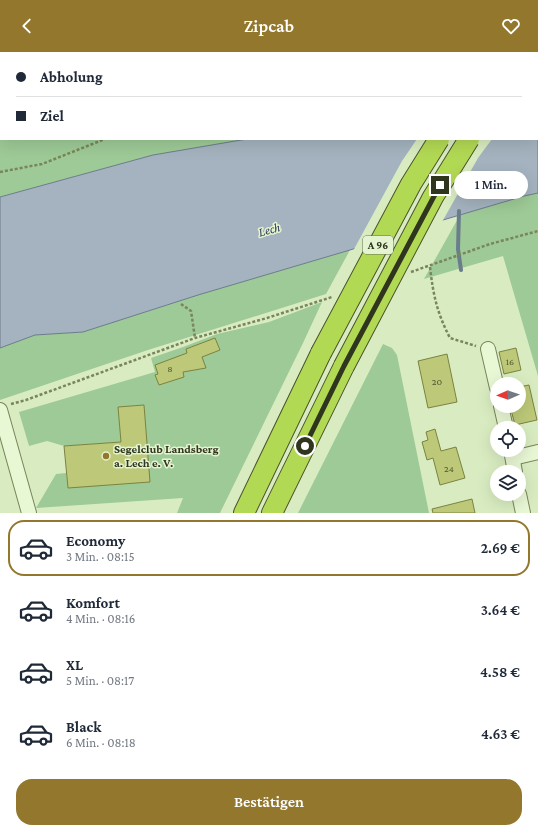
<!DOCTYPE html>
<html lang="de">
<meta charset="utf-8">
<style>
:root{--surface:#fff;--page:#f2f2f3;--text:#1f2937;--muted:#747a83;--line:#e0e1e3;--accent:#92772c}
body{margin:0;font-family:"Crimson Pro",serif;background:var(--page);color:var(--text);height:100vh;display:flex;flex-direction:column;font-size:15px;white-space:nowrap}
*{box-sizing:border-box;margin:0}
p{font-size:13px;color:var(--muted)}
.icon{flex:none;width:22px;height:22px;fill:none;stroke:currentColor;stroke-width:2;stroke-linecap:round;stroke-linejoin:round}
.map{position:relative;height:461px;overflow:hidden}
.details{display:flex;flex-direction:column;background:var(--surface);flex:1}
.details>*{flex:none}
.hud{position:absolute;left:0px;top:0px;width:538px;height:88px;box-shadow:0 4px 16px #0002;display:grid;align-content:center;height:88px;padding:0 16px;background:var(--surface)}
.needle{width:26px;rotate:268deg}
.tools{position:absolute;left:490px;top:325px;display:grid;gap:8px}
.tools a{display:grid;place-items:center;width:36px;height:36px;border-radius:50%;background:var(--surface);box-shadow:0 4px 16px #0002;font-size:20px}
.end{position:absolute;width:18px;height:18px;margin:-9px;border:5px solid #30351d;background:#fff;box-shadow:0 0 0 2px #fff}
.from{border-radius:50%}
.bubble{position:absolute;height:28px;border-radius:14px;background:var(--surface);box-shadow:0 4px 16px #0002;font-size:13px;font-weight:600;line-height:28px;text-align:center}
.hud b{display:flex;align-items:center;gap:14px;height:38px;font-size:15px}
.hud b+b{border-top:1px solid var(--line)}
.hud i{width:10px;height:10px;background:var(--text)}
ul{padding:7px 0 0;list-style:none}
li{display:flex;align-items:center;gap:12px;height:56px;margin:0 8px 6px;padding:0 8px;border:2px solid transparent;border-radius:16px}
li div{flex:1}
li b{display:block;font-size:15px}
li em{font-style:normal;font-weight:600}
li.current{border-color:var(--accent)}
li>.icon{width:36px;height:36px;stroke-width:1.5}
.cta{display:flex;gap:8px;margin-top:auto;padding:8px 16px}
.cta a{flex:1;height:46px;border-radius:16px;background:var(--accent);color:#fff;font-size:16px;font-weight:600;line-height:46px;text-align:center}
header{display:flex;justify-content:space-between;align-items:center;height:52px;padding:0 16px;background:var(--accent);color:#fff;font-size:18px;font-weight:600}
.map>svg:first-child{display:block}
.green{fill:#9dca96}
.water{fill:#a4b3bf;stroke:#6b7c8c}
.pier{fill:#d9ecc1}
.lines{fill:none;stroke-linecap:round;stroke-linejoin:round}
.stream{stroke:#6b7c8c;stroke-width:4}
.building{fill:#bdc978;stroke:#7a8340}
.minor-casing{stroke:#79855a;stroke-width:16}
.highway-casing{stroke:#4b532e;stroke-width:22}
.path{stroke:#79855a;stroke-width:2.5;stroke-dasharray:3 2;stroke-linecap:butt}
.minor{stroke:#e8f7d4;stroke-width:14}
.highway{stroke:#b2d954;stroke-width:20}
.highway-bridge-casing{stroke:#4b532e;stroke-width:22;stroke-linecap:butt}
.highway-bridge{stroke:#b2d954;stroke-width:20}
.route{stroke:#30351d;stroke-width:5}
.poi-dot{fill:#92772c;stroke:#e4f4d1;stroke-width:1.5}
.labels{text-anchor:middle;stroke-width:3;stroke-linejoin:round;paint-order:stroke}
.number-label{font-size:10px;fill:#535a34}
.shield{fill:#e4f4d1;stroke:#666e53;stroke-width:1}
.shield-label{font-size:11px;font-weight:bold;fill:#30351d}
.poi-label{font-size:12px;font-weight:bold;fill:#30351d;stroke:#e4f4d1;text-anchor:start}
.water-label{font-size:13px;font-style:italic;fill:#2d3a55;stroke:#e4f4d1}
</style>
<header><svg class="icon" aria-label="back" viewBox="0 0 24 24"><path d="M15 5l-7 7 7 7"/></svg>Zipcab<svg class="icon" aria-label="heart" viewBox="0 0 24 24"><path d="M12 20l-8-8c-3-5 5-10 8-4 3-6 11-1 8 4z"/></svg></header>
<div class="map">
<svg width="538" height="461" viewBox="0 0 538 461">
<rect width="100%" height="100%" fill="#d9ecc1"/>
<g class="green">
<polygon points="0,0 468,0 1,1 1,87 247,87 153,103 0,145"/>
<polygon points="538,141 538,324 503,204 424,227 460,163 524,144"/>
<polygon points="350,198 326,242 148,298 0,348 0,296 35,283 83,280 198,243"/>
<polygon points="322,250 303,291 220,461 177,461 183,446 36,456 56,422 66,421 68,435 149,430 144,353 118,355 121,390 64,394 47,389 29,394 19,360 155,320 151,306 183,295 217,282 269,270"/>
<polygon points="383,292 392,296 397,303 429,461 298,461"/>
</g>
<polygon class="water" points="538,13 538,141 524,144 443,168 350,198 198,243 83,280 35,283 0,296 0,145 153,103 247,87 537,87"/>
<polygon class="pier" points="417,87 492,87 478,106 442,170 353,199 402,109"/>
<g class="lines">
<polyline class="stream" points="459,159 458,197 461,218"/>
</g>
<g class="building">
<polygon points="215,286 220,298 202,305 206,316 183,320 184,325 159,333 155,323 158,322 155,313 187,301 186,297"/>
<polygon points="516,296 521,318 504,322 499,300"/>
<polygon points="447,302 457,350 428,356 418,309"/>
<polygon points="529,333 537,368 515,373 510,354 519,354 519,335"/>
<polygon points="144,353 150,430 68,436 64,394 121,390 118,355"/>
<polygon points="435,377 441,399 456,395 465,426 440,433 433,406 427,408 422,390 428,388 426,380"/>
<polygon points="472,447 475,461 433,461 432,457"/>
</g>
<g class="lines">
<defs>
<g id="minor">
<polyline points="488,297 497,336"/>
<polyline points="501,354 506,376"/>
<polyline points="0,358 29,461"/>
<polyline points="511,398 515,420"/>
<polyline points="513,406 538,400"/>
<polyline points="519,442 523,461"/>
</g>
<g id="highway">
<polyline points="494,1 495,0"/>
<polyline points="525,1 526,0"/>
<polyline points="244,461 321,301"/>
<polyline points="272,461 344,314"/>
</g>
</defs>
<use href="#minor" class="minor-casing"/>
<use href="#highway" class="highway-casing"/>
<g class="path">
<polyline points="197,0 197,1"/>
<polyline points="0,120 42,112 105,87"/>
<path d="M430,215C433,242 437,261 450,286L476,294"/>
<polyline points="411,220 490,192 538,179"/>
<polyline points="181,252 191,259 195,286"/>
<polyline points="11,352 26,348 195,286 267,266 332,245"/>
</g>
<use href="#minor" class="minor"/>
<use href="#highway" class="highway"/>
<defs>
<g id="highway-bridge">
<polyline points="321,301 411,132 439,87"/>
<polyline points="344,314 433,145 469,87"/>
</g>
</defs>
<use href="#highway-bridge" class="highway-bridge-casing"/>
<use href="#highway-bridge" class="highway-bridge"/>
</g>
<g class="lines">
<polyline class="route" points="305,394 344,314 440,133"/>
</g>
<circle class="poi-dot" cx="106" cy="404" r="4"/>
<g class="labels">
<g class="number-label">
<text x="510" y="313">16</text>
<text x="170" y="320">8</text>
<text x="437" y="333">20</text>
<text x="449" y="420">24</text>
</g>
<rect class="shield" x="363" y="184" width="30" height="18" rx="3"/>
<g class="shield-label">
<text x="378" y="197">A 96</text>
</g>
<g class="poi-label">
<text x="114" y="401">Segelclub Landsberg<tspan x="114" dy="14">a. Lech e. V.</tspan></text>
</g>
<g class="water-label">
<text transform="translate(269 177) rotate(-16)" y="5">Lech</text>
</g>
</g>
</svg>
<div class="tools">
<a><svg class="needle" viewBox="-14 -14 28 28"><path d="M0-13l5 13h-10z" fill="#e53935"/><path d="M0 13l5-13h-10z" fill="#747a83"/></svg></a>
<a><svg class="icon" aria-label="locate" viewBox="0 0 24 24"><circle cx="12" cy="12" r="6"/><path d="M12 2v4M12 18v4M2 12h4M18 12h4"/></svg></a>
<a><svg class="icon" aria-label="layers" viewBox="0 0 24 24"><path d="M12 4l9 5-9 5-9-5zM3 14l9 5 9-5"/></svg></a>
</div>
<i class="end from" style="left:305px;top:394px"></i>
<i class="end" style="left:440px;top:133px"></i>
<div class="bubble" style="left:454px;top:119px;width:74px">1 Min.</div>
<div class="hud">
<b><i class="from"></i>Abholung</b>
<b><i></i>Ziel</b>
</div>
</div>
<section class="details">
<ul>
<li class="current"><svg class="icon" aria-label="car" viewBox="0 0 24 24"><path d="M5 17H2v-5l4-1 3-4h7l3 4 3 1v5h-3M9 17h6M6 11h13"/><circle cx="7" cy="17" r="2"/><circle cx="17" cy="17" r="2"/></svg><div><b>Economy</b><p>3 Min. · 08:15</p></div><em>2.69 €</em></li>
<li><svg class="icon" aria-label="car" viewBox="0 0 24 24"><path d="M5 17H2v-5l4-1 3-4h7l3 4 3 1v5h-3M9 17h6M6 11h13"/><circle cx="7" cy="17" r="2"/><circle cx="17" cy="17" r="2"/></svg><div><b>Komfort</b><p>4 Min. · 08:16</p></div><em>3.64 €</em></li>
<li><svg class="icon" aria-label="car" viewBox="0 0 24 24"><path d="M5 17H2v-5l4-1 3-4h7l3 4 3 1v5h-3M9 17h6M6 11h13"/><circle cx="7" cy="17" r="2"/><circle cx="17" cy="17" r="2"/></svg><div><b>XL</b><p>5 Min. · 08:17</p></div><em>4.58 €</em></li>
<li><svg class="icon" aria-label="car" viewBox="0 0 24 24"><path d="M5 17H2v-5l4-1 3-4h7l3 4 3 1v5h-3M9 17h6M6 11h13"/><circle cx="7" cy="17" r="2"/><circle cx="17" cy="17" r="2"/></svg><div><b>Black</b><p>6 Min. · 08:18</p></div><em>4.63 €</em></li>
</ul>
<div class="cta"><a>Bestätigen</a></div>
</section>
